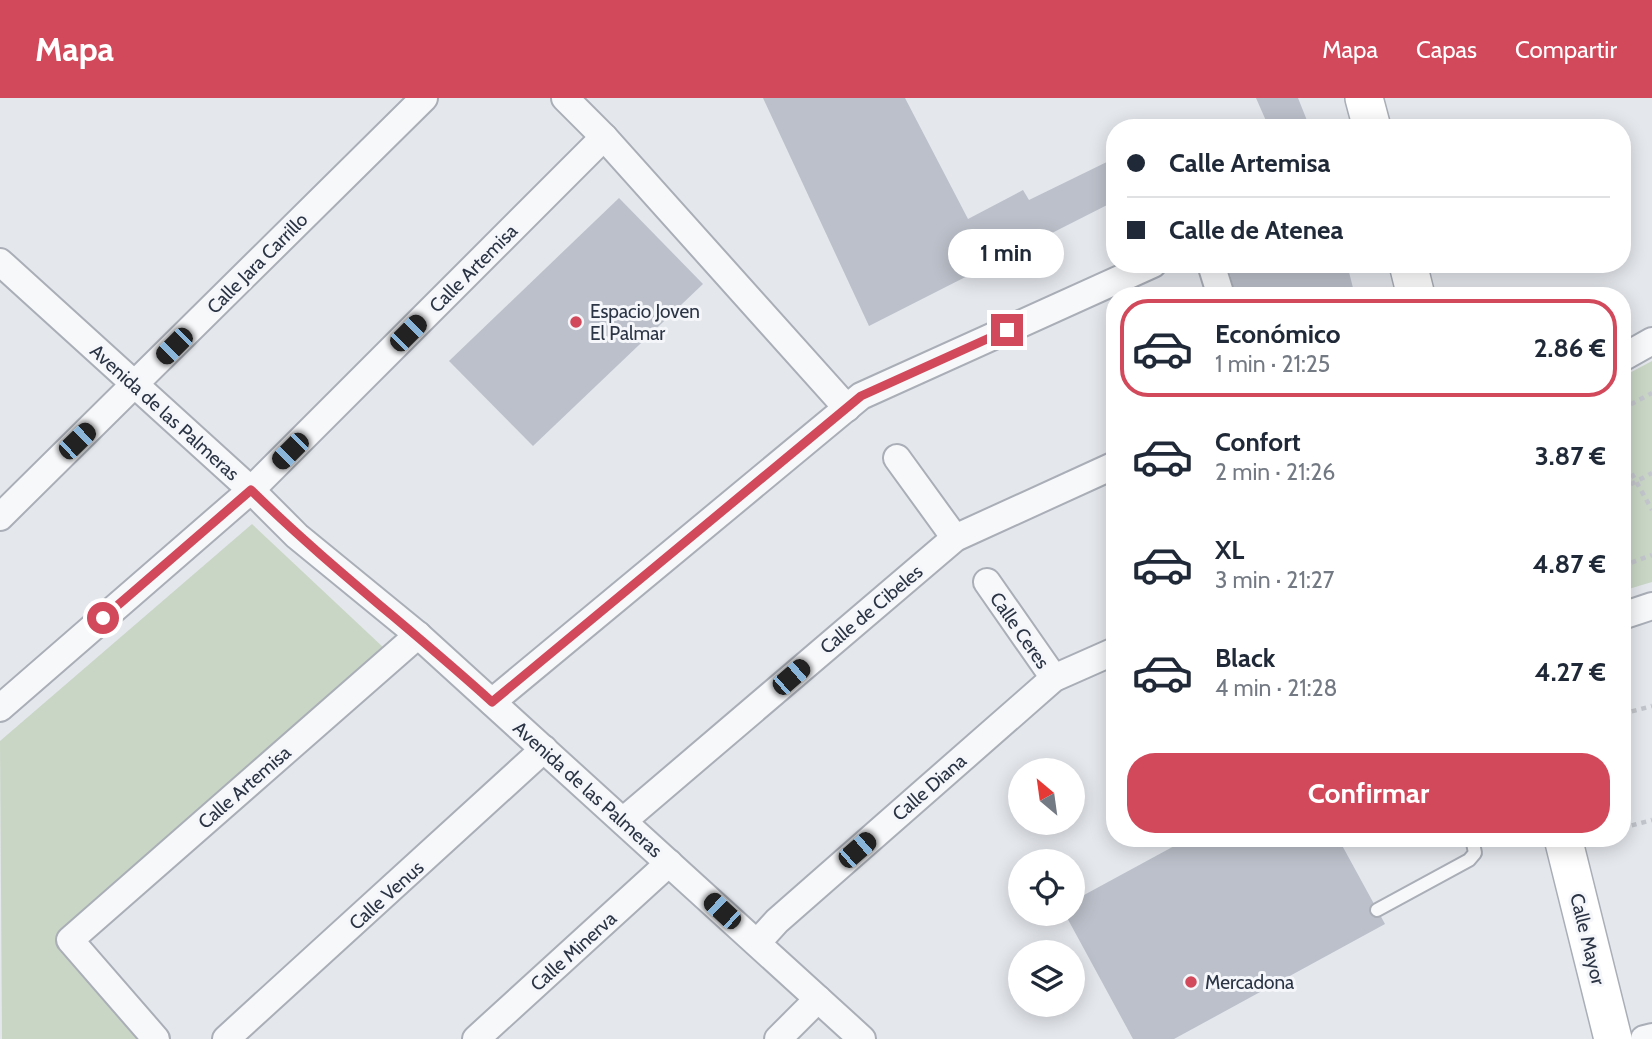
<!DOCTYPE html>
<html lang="es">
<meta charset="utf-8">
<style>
:root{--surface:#fff;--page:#f6f6f7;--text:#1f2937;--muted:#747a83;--line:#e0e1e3;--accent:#d1495b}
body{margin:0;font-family:Cabin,sans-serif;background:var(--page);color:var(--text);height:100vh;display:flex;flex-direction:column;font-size:26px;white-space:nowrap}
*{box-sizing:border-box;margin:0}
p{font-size:23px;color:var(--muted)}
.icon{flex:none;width:38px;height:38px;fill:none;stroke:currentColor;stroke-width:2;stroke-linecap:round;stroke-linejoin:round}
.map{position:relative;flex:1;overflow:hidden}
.details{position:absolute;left:1106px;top:189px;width:525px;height:560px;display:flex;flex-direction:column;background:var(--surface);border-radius:28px;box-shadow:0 4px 18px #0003}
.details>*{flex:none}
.top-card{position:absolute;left:1106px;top:21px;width:525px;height:154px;border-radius:28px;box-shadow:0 4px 18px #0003;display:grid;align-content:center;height:154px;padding:0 21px;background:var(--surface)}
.needle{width:46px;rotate:331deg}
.controls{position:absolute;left:1008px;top:660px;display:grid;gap:14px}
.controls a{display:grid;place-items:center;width:77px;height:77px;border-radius:50%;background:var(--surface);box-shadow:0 4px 18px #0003;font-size:35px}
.end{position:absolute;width:32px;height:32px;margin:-16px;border:9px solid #d1495b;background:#fff;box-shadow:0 0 0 4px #fff}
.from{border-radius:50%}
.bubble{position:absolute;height:49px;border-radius:24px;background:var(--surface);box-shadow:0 4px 18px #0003;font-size:23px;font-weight:700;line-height:49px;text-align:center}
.car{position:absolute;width:21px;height:42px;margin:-21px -10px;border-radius:9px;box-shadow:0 0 5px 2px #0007;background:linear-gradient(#222 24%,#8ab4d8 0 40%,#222 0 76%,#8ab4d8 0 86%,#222 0)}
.top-card b{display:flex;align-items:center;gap:24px;height:66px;font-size:26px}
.top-card b+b{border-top:2px solid var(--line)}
.top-card i{width:18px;height:18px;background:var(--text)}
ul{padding:12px 0 0;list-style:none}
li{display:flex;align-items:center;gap:21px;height:98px;margin:0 14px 10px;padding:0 7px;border:4px solid transparent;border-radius:28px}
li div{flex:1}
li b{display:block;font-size:26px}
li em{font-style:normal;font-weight:700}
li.on{border-color:var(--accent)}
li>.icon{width:63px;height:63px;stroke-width:1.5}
.button{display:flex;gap:14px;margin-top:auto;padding:14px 21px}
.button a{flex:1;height:80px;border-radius:28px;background:var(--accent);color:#fff;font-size:28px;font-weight:700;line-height:80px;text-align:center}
header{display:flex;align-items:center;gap:42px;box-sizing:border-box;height:98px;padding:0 35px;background:var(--accent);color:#fff}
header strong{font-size:33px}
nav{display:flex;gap:38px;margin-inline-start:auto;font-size:24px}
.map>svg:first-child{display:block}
.green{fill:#c9d6c5}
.building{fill:#bbc0ca}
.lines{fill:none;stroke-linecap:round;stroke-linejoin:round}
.lane-casing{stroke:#a9aeb7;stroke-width:16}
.street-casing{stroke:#a9aeb7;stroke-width:30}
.secondary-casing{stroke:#a9aeb7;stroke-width:40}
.path{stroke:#c2c5cb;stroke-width:4.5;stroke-dasharray:5 5;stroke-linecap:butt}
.lane{stroke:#f7f8fa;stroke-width:12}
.street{stroke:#f7f8fa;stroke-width:26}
.secondary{stroke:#fff;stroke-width:37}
.route{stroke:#d1495b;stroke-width:9}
.poi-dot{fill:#d1495b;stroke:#f4f6f9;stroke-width:2.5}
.labels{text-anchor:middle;stroke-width:6;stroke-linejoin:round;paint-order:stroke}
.street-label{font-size:19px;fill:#2b3445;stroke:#f4f6f9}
.poi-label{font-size:19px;fill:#2b3445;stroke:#f4f6f9;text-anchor:start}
</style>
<header>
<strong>Mapa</strong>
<nav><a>Mapa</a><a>Capas</a><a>Compartir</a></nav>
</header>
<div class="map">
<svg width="1652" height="941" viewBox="0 0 1652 941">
<rect width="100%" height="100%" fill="#e4e7ec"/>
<g class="green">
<polygon points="1652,263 1652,484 1622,493 1622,279"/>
<polygon points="252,426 385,551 57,837 151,941 2,941 0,643"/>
</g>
<g class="building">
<polygon points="763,0 905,0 968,121 1023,92 1029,102 1115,60 1115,103 869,228"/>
<polygon points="1256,0 1298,0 1310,30 1259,30 1267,25"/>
<polygon points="619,100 703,186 533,348 449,263"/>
<polygon points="1227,166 1347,166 1355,198 1236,198"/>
<polygon points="1189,740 1338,740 1385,826 1174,941 1133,941 1065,816 1073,816 1073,803"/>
</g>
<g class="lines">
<defs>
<polyline id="lane" points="1377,812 1469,762 1475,755 1472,740"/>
<g id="street">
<polyline points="565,0 604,39 847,310"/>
<polyline points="0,164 251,392 297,438 418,537 862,941"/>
<polyline points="1211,166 1221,198"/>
<polyline points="1622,260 1652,243"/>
<polyline points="897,360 955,440"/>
<polyline points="0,419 424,0"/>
<polyline points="987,484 1054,580"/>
<polyline points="1622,518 1652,508"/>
<polyline points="492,604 861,298 1153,166"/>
<polyline points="0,610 251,392 604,39"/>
<polyline points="623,723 955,440 1115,367"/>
<polyline points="757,845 777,823 1054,580 1115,553"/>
<polyline points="156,941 70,842 418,537"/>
<polyline points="226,941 544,651"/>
<polyline points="476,941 669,765"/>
<polyline points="778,941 818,901"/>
<polyline points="1644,941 1652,939"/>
</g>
<g id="secondary">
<polyline points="1364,0 1372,30"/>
<polyline points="1408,166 1416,198"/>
<polyline points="1563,740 1613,941"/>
</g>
</defs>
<use href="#lane" class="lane-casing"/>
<use href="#street" class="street-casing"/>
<use href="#secondary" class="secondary-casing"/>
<g class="path">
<polyline points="1622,311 1652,295"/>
<polyline points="1622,358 1652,412"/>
<polyline points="1622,391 1652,375"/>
<polyline points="1622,468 1652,457"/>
<polyline points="1622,616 1652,608"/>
<polyline points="1622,730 1652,722"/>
</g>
<use href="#lane" class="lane"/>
<use href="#street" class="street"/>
<use href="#secondary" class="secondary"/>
</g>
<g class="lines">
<path class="route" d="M103,520L251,392C327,467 413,532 492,604L861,298L1007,232"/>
</g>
<g class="poi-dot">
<circle cx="576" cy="224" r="7"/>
<circle cx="1191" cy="884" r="7"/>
</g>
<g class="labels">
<g class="street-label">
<text transform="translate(257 165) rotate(-45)" y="7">Calle Jara Carrillo</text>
<text transform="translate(473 170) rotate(-45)" y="7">Calle Artemisa</text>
<text transform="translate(165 314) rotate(42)" y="7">Avenida de las Palmeras</text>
<text transform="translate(871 511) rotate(-40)" y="7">Calle de Cibeles</text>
<text transform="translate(1020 532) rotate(55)" y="7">Calle Ceres</text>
<text transform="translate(244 689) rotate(-41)" y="7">Calle Artemisa</text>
<text transform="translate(929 689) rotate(-41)" y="7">Calle Diana</text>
<text transform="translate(588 691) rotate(42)" y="7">Avenida de las Palmeras</text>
<text transform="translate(386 797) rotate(-42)" y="7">Calle Venus</text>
<text transform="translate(1588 841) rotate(76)" y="7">Calle Mayor</text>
<text transform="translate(573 853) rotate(-42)" y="7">Calle Minerva</text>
</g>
<g class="poi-label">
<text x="590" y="220">Espacio Joven<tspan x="590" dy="22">El Palmar</tspan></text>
<text x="1205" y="891">Mercadona</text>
</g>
</g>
</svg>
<div class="controls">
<a><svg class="needle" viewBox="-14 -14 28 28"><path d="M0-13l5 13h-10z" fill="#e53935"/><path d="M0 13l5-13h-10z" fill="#747a83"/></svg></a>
<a><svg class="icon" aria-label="locate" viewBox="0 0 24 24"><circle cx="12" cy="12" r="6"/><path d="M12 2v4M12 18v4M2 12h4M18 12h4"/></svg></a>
<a><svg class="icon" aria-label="layers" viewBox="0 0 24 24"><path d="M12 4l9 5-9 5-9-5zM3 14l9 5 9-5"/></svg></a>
</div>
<i class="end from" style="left:103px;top:520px"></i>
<i class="end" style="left:1007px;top:232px"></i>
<div class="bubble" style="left:948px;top:131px;width:116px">1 min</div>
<i class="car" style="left:408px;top:235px;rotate:45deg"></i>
<i class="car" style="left:174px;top:248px;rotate:225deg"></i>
<i class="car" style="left:77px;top:343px;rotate:46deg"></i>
<i class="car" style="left:290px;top:353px;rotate:225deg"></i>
<i class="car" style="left:791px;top:579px;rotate:49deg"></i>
<i class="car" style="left:857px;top:752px;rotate:49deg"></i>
<i class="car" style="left:722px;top:813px;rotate:313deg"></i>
<div class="top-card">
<b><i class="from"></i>Calle Artemisa</b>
<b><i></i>Calle de Atenea</b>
</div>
<section class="details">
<ul>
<li class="on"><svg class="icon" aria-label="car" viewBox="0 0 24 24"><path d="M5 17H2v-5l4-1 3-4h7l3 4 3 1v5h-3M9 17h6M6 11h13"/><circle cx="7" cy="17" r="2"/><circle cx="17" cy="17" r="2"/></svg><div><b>Económico</b><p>1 min · 21:25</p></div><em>2.86 €</em></li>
<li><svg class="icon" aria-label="car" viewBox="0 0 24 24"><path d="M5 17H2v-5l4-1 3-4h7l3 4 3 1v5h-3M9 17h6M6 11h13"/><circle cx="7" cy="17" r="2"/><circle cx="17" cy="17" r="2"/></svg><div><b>Confort</b><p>2 min · 21:26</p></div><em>3.87 €</em></li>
<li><svg class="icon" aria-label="car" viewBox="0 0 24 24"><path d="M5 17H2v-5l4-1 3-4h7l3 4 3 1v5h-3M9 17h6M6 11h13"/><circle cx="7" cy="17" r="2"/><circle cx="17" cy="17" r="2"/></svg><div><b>XL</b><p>3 min · 21:27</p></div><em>4.87 €</em></li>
<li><svg class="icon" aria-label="car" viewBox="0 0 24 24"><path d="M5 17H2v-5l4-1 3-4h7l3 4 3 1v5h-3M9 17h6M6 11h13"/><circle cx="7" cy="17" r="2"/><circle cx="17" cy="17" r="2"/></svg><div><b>Black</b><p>4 min · 21:28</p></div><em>4.27 €</em></li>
</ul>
<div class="button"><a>Confirmar</a></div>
</section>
</div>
